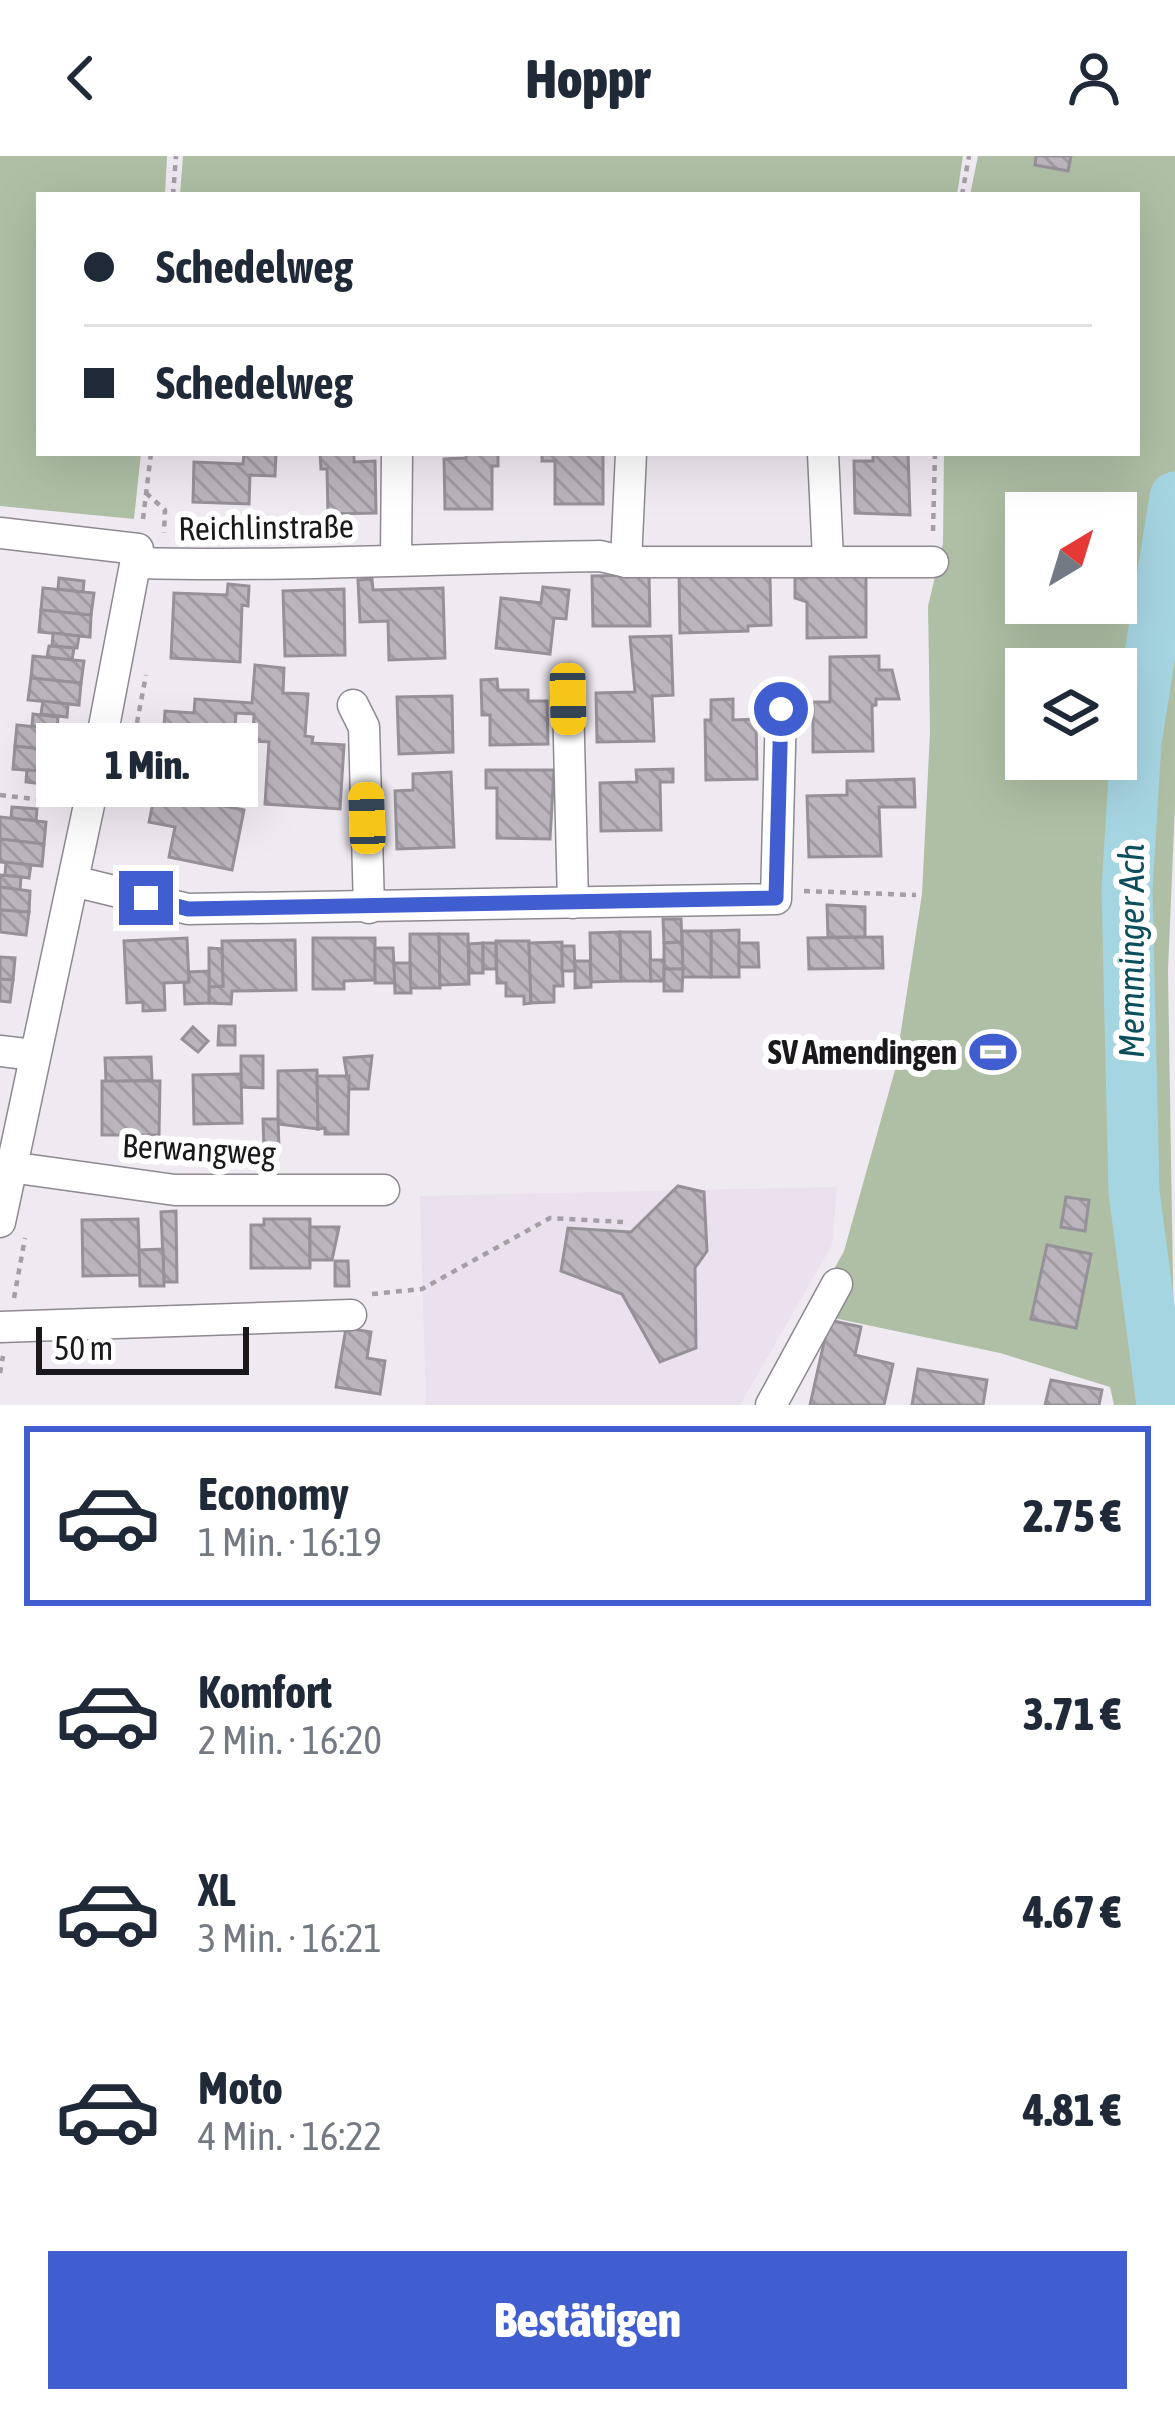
<!DOCTYPE html>
<html lang="de">
<meta charset="utf-8">
<style>
:root{--surface:#fff;--page:#f2f2f3;--text:#1f2937;--muted:#747a83;--line:#e0e1e3;--accent:#405ed0}
body{margin:0;font-family:"Asap Condensed",sans-serif;background:var(--page);color:var(--text);height:100vh;display:flex;flex-direction:column;font-size:45px;white-space:nowrap}
*{box-sizing:border-box;margin:0}
p{font-size:39px;color:var(--muted)}
.icon{flex:none;width:66px;height:66px;fill:none;stroke:currentColor;stroke-width:2;stroke-linecap:round;stroke-linejoin:round}
.map{position:relative;height:1249px;overflow:hidden}
.details{display:flex;flex-direction:column;background:var(--surface);flex:1}
.details>*{flex:none}
.guide{position:absolute;left:36px;top:36px;width:1104px;height:264px;border-radius:0px;box-shadow:0 12px 48px #0002;display:grid;align-content:center;height:264px;padding:0 48px;background:var(--surface)}
.needle{width:78px;rotate:38deg}
.controls{position:absolute;left:1005px;top:336px;display:grid;gap:24px}
.controls a{display:grid;place-items:center;width:132px;height:132px;border-radius:0px;background:var(--surface);box-shadow:0 12px 48px #0002;font-size:60px}
.scale{position:absolute;left:36px;bottom:30px;width:213px;box-sizing:border-box;padding-left:12px;border:6px solid #1a181b;border-top:0;font-size:33px;line-height:42px;white-space:nowrap;color:#1a181b;-webkit-text-stroke:9px #fff;paint-order:stroke}
.end{position:absolute;width:54px;height:54px;margin:-27px;border:15px solid #405ed0;background:#fff;box-shadow:0 0 0 6px #fff}
.from{border-radius:50%}
.bubble{position:absolute;height:84px;border-radius:0px;background:var(--surface);box-shadow:0 12px 48px #0002;font-size:39px;font-weight:800;line-height:84px;text-align:center}
.car{position:absolute;width:36px;height:72px;margin:-36px -18px;border-radius:15px;box-shadow:0 0 9px 3px #0007;background:linear-gradient(#f5c518 24%,#345 0 40%,#f5c518 0 76%,#345 0 86%,#f5c518 0)}
.guide b{display:flex;align-items:center;gap:42px;height:114px;font-size:45px}
.guide b+b{border-top:3px solid var(--line)}
.guide i{width:30px;height:30px;background:var(--text)}
ul{padding:21px 0 0;list-style:none}
li{display:flex;align-items:center;gap:36px;height:180px;margin:0 24px 18px;padding:0 24px;border:6px solid transparent;border-radius:0px}
li div{flex:1}
li b{display:block;font-size:45px}
li em{font-style:normal;font-weight:800}
li.on{border-color:var(--accent)}
li>.icon{width:108px;height:108px;stroke-width:1.5}
.primary-button{display:flex;gap:24px;margin-top:auto;padding:24px 48px}
.primary-button a{flex:1;height:138px;border-radius:0px;background:var(--accent);color:#fff;font-size:48px;font-weight:800;line-height:138px;text-align:center}
header{display:flex;justify-content:space-between;align-items:center;height:156px;padding:0 48px;background:var(--surface);font-size:54px;font-weight:800}
.map>svg:first-child{display:block}
.built{fill:#eae0ee}
.grass{fill:#aebfa5;fill-rule:evenodd}
.lines{fill:none;stroke-linecap:round;stroke-linejoin:round}
.river{stroke:#a6d5e2;stroke-width:51}
.building{fill:url(#building-back-hatch);stroke:#969198;stroke-width:3}
.minor-casing{stroke:#8e8990;stroke-width:33}
.path{stroke:#a39fa4;stroke-width:4.5;stroke-dasharray:6 6;stroke-linecap:butt}
.minor{stroke:#fff;stroke-width:30}
.route{stroke:#405ed0;stroke-width:15}
.labels{text-anchor:middle;stroke-width:12;stroke-linejoin:round;paint-order:stroke}
.street-label{font-size:33px;fill:#1a181b;stroke:#fff}
.poi-label{font-size:33px;font-weight:bold;fill:#1a181b;stroke:#fff;text-anchor:end}
.water-label{font-size:36px;font-style:italic;fill:#0b4e5c;stroke:#fff}
</style>
<header><svg class="icon" aria-label="back" viewBox="0 0 24 24"><path d="M15 5l-7 7 7 7"/></svg>Hoppr<svg class="icon" aria-label="person" viewBox="0 0 24 24"><circle cx="12" cy="8" r="4"/><path d="M4 21q1-7 8-7t8 7"/></svg></header>
<div class="map">
<svg width="1175" height="1249" viewBox="0 0 1175 1249">
<defs>
<pattern id="building-back-hatch" width="6" height="6" patternUnits="userSpaceOnUse" patternTransform="scale(3)"><rect width="6" height="6" fill="#bab5bc"/><path d="M-1 5l2 2M0 0l6 6M5-1l2 2" fill="none" stroke="#9f9ba1"/></pattern>
</defs>
<rect width="100%" height="100%" fill="#efeaf1"/>
<polygon class="built" points="837,1031 832,1089 740,1249 426,1249 420,1040"/>
<g class="grass">
<polygon points="0,0 167,0 165,39 39,39 39,297 141,297 134,363 0,350"/>
<polygon points="183,0 963,0 957,39 180,39"/>
<path d="M978,0H1175V649L1168,815L1175,1249H1114L1110,1231L1000,1197L810,1157L844,1095L895,914L922,738L930,576L928,450L943,387L944,297H1137V39H970ZM1026,357H1116V447H1026ZM1026,513H1116V603H1026Z"/>
</g>
<g class="lines">
<polyline class="river" points="1162,1249 1134,1036 1127,734 1136,586 1175,341"/>
</g>
<g class="building">
<polygon points="1036,0 1071,0 1068,15 1035,9"/>
<polygon points="244,297 276,297 275,320 250,319 249,348 193,346 194,306 243,308"/>
<polygon points="320,297 354,297 354,306 375,305 376,357 328,358 327,313 321,313"/>
<polygon points="466,297 498,297 498,310 492,310 492,353 445,353 444,303 466,302"/>
<polygon points="542,297 603,297 603,348 555,348 555,305 542,305"/>
<polygon points="873,297 908,297 910,359 855,357 854,305 873,305"/>
<polygon points="866,411 866,481 807,482 807,446 795,442 795,422 806,422 806,412"/>
<polygon points="679,417 770,420 771,469 748,470 748,475 680,477"/>
<polygon points="649,419 650,470 593,470 592,420"/>
<polygon points="59,422 84,425 83,436 58,433"/>
<polygon points="372,423 373,434 443,432 445,502 389,504 388,465 360,466 358,424"/>
<polygon points="228,428 249,430 248,450 242,449 240,506 171,502 174,437 227,439"/>
<polygon points="543,431 569,434 566,463 554,462 550,498 496,492 501,442 541,447"/>
<polygon points="43,432 94,437 91,459 41,454"/>
<polygon points="344,433 345,499 285,500 283,435"/>
<polygon points="41,454 91,459 90,481 39,476"/>
<polygon points="53,477 79,480 77,492 52,490"/>
<polygon points="671,480 673,539 652,540 654,585 597,586 596,537 635,536 630,481"/>
<polygon points="49,490 74,492 72,504 47,501"/>
<polygon points="33,500 84,505 81,527 31,522"/>
<polygon points="879,500 879,514 892,514 899,543 876,543 876,549 872,550 873,595 813,596 813,546 830,546 830,501"/>
<polygon points="255,509 284,512 283,537 308,538 305,580 313,581 312,587 344,589 340,653 265,648 269,586 253,585 254,558 236,557 231,623 161,618 165,555 194,557 195,543 252,547"/>
<polygon points="31,522 81,527 79,549 28,544"/>
<polygon points="497,523 498,534 528,534 528,545 547,545 548,588 490,589 490,559 482,559 481,524"/>
<polygon points="452,540 453,596 399,598 397,541"/>
<polygon points="733,543 733,564 756,563 757,623 706,624 705,564 711,564 711,544"/>
<polygon points="43,545 68,548 67,561 41,558"/>
<polygon points="33,558 58,561 57,573 32,570"/>
<polygon points="17,569 68,574 66,596 15,590"/>
<polygon points="15,590 66,596 64,617 13,613"/>
<polygon points="673,613 673,626 660,626 661,674 601,675 600,627 637,626 636,614"/>
<polygon points="27,614 53,616 51,629 26,626"/>
<polygon points="486,614 554,614 550,683 497,682 497,632 486,632"/>
<polygon points="451,616 454,691 397,693 395,635 413,634 413,618"/>
<polygon points="914,623 915,651 879,651 881,700 809,701 807,640 847,639 847,625"/>
<polygon points="157,628 187,634 185,642 244,654 232,714 169,701 175,671 149,666"/>
<polygon points="12,651 37,653 36,665 11,662"/>
<polygon points="0,661 46,666 44,688 0,683"/>
<polygon points="0,683 44,688 42,710 0,706"/>
<polygon points="6,706 31,709 29,722 5,719"/>
<polygon points="0,719 21,721 20,734 0,731"/>
<polygon points="0,731 30,735 29,756 0,754"/>
<polygon points="827,749 865,751 865,781 828,781"/>
<polygon points="0,754 29,756 26,779 0,776"/>
<polygon points="663,763 681,763 682,786 664,787"/>
<polygon points="739,774 739,821 711,821 711,775"/>
<rect x="682" y="775" width="29" height="46"/>
<polygon points="620,776 621,825 591,826 590,777"/>
<polygon points="620,776 650,776 651,825 621,825"/>
<polygon points="410,778 439,778 440,832 410,832"/>
<polygon points="439,778 468,778 469,828 440,829"/>
<polygon points="882,781 883,812 809,813 808,782"/>
<polygon points="187,782 189,826 164,827 165,854 143,855 143,846 127,847 124,785"/>
<polygon points="313,782 375,782 375,824 344,825 344,833 313,833"/>
<polygon points="295,784 296,834 232,835 231,848 209,847 209,831 223,830 222,785"/>
<polygon points="496,785 529,785 531,847 524,848 524,840 506,840 506,827 497,827"/>
<polygon points="562,786 563,830 554,830 554,846 531,847 529,787"/>
<polygon points="682,786 683,813 664,813 664,787"/>
<polygon points="483,787 483,817 469,817 469,788"/>
<rect x="483" y="787" width="13" height="26"/>
<polygon points="739,787 758,787 759,811 739,811"/>
<polygon points="562,790 574,790 575,815 562,815"/>
<polygon points="209,792 222,793 223,830 209,831"/>
<polygon points="375,792 393,792 395,827 375,827"/>
<polygon points="0,801 15,802 13,824 0,823"/>
<polygon points="650,804 664,804 664,825 651,825"/>
<polygon points="575,805 590,805 591,831 575,832"/>
<polygon points="394,807 410,807 411,837 395,837"/>
<polygon points="664,813 683,813 682,835 664,835"/>
<polygon points="209,815 209,847 185,848 184,827 189,826 189,816"/>
<polygon points="0,823 13,824 10,846 0,845"/>
<polygon points="219,870 235,870 235,889 218,889"/>
<polygon points="193,871 208,885 198,896 182,883"/>
<polygon points="241,900 263,900 263,932 241,931"/>
<polygon points="372,900 368,933 349,933 344,902"/>
<polygon points="151,901 152,924 106,926 105,902"/>
<polygon points="317,914 318,973 278,968 278,915"/>
<polygon points="241,918 242,967 194,968 193,919"/>
<polygon points="317,920 349,920 348,978 325,978 325,972 318,973"/>
<polygon points="102,925 160,925 159,979 102,979"/>
<polygon points="263,963 278,963 279,993 264,994"/>
<polygon points="678,1030 704,1036 707,1095 695,1112 696,1192 660,1206 622,1138 561,1115 568,1072 631,1076"/>
<polygon points="1066,1041 1089,1044 1085,1075 1061,1071"/>
<polygon points="176,1055 177,1126 164,1126 161,1056"/>
<polygon points="138,1063 140,1119 83,1120 82,1064"/>
<polygon points="264,1063 310,1063 310,1112 251,1112 251,1069 264,1069"/>
<polygon points="310,1071 339,1071 332,1104 310,1104"/>
<polygon points="1047,1089 1091,1098 1076,1172 1031,1163"/>
<polygon points="163,1093 164,1130 140,1130 139,1094"/>
<polygon points="335,1105 348,1105 349,1130 335,1130"/>
<polygon points="829,1164 861,1171 855,1199 893,1208 884,1249 810,1249"/>
<polygon points="346,1172 371,1176 367,1202 385,1205 380,1238 336,1231"/>
<polygon points="918,1213 987,1224 983,1249 912,1249"/>
<polygon points="1051,1224 1102,1234 1099,1249 1045,1249"/>
</g>
<g class="lines">
<defs>
<g id="minor">
<polyline points="823,297 828,403"/>
<polyline points="0,377 138,393 89,649 0,1066"/>
<polyline points="396,403 397,297"/>
<polyline points="626,406 631,297"/>
<path d="M137,407C292,411 445,402 600,400L626,406H933"/>
<polyline points="568,543 573,747"/>
<polyline points="353,549 364,571 369,752"/>
<polyline points="73,725 188,753 776,743 781,553"/>
<polyline points="0,895 34,899"/>
<polyline points="10,1011 175,1034 384,1034"/>
<polyline points="0,1171 351,1159"/>
<polyline points="771,1249 837,1128"/>
</g>
</defs>
<use href="#minor" class="minor-casing"/>
<g class="path">
<polyline points="173,39 176,0"/>
<polyline points="962,39 969,0"/>
<polyline points="146,337 165,354 164,377"/>
<polyline points="143,363 151,297"/>
<polyline points="933,375 935,297"/>
<polyline points="128,614 146,519"/>
<polyline points="0,639 60,646"/>
<polyline points="804,735 916,739"/>
<polyline points="372,1138 422,1133 550,1062 623,1066"/>
<polyline points="14,1142 25,1082"/>
<polyline points="0,1217 3,1200"/>
</g>
<use href="#minor" class="minor"/>
</g>
<g class="lines">
<polyline class="route" points="146,742 188,753 776,742 781,553"/>
</g>
<defs>
<symbol id="stadium-bare" viewBox="-9 -9 18 18"><path d="M0-5a6.5 5 0 1 0 0 10a6.5 5 0 1 0 0-10ZM-3.5-1.8h7v3.6h-7Z" fill="#405ed0" stroke="#fff" stroke-width="2.5" paint-order="stroke"/></symbol>
</defs>
<g fill-rule="evenodd">
<use href="#stadium-bare" x="960" y="863" width="66" height="66"/>
</g>
<g class="labels">
<g class="street-label">
<text transform="translate(266 371) rotate(-1)" y="12">Reichlinstraße</text>
<text transform="translate(199 993) rotate(3)" y="12">Berwangweg</text>
</g>
<g class="poi-label">
<text x="957" y="908">SV Amendingen</text>
</g>
<g class="water-label">
<text transform="translate(1131 795) rotate(-90)" y="13">Memminger Ach</text>
</g>
</g>
</svg>
<div class="controls">
<a><svg class="needle" viewBox="-14 -14 28 28"><path d="M0-13l5 13h-10z" fill="#e53935"/><path d="M0 13l5-13h-10z" fill="#747a83"/></svg></a>
<a><svg class="icon" aria-label="layers" viewBox="0 0 24 24"><path d="M12 4l9 5-9 5-9-5zM3 14l9 5 9-5"/></svg></a>
</div>
<div class="scale">50 m</div>
<i class="end from" style="left:781px;top:553px"></i>
<i class="end" style="left:146px;top:742px"></i>
<div class="bubble" style="left:36px;top:567px;width:222px">1 Min.</div>
<i class="car" style="left:568px;top:543px;rotate:179deg"></i>
<i class="car" style="left:367px;top:662px;rotate:358deg"></i>
<div class="guide">
<b><i class="from"></i>Schedelweg</b>
<b><i></i>Schedelweg</b>
</div>
</div>
<section class="details">
<ul>
<li class="on"><svg class="icon" aria-label="car" viewBox="0 0 24 24"><path d="M5 17H2v-5l4-1 3-4h7l3 4 3 1v5h-3M9 17h6M6 11h13"/><circle cx="7" cy="17" r="2"/><circle cx="17" cy="17" r="2"/></svg><div><b>Economy</b><p>1 Min. · 16:19</p></div><em>2.75 €</em></li>
<li><svg class="icon" aria-label="car" viewBox="0 0 24 24"><path d="M5 17H2v-5l4-1 3-4h7l3 4 3 1v5h-3M9 17h6M6 11h13"/><circle cx="7" cy="17" r="2"/><circle cx="17" cy="17" r="2"/></svg><div><b>Komfort</b><p>2 Min. · 16:20</p></div><em>3.71 €</em></li>
<li><svg class="icon" aria-label="car" viewBox="0 0 24 24"><path d="M5 17H2v-5l4-1 3-4h7l3 4 3 1v5h-3M9 17h6M6 11h13"/><circle cx="7" cy="17" r="2"/><circle cx="17" cy="17" r="2"/></svg><div><b>XL</b><p>3 Min. · 16:21</p></div><em>4.67 €</em></li>
<li><svg class="icon" aria-label="car" viewBox="0 0 24 24"><path d="M5 17H2v-5l4-1 3-4h7l3 4 3 1v5h-3M9 17h6M6 11h13"/><circle cx="7" cy="17" r="2"/><circle cx="17" cy="17" r="2"/></svg><div><b>Moto</b><p>4 Min. · 16:22</p></div><em>4.81 €</em></li>
</ul>
<div class="primary-button"><a>Bestätigen</a></div>
</section>
